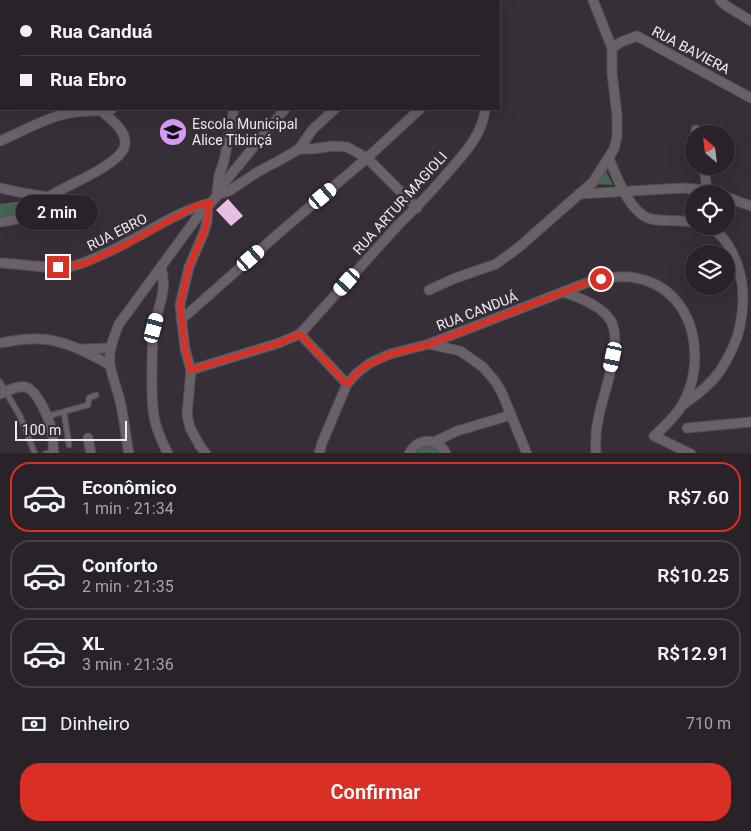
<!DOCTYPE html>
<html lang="pt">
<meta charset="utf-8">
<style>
:root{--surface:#292329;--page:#352f35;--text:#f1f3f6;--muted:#a5a4a8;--line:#454046;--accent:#d93025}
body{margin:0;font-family:Roboto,sans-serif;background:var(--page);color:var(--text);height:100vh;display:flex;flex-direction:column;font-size:19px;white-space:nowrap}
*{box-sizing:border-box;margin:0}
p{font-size:16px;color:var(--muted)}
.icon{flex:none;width:28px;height:28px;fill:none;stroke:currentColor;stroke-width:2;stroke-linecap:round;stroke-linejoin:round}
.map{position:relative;height:453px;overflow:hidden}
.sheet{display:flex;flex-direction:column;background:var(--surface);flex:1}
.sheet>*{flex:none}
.guide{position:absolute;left:0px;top:0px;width:500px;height:110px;box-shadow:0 5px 20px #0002,0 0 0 1px var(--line);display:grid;align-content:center;height:110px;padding:0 20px;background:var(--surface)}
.needle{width:32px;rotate:332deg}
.buttons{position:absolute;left:685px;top:125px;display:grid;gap:10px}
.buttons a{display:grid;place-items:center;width:50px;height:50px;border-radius:50%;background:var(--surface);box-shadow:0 5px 20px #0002,0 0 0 1px var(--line);font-size:25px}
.scale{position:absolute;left:15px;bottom:12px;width:112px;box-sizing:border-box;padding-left:5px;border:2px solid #f0ebf0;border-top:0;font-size:14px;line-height:18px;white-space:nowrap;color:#f0ebf0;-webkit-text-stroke:4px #372f37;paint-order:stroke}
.end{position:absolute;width:22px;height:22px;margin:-11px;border:6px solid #d93025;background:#fff;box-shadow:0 0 0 2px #fff}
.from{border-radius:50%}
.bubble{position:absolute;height:35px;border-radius:18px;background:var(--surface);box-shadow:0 5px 20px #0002,0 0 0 1px var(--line);font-size:16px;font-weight:600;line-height:35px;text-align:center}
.car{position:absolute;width:15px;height:30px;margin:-15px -8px;border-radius:6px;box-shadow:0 0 4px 1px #0007;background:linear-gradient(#fff 24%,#345 0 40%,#fff 0 76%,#345 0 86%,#fff 0)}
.guide b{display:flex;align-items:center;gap:18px;height:48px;font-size:19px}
.guide b+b{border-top:1px solid var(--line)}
.guide i{width:12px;height:12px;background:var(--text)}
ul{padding:9px 0 0;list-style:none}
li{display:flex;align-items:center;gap:15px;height:70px;margin:0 10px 8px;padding:0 10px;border:2px solid var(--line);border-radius:20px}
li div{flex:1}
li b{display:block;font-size:19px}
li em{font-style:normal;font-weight:600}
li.on{border-color:var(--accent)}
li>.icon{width:45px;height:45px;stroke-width:1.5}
.pay{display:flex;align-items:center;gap:12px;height:55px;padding:0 20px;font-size:19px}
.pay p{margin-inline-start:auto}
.cta{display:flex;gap:10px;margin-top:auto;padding:10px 20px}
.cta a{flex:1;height:58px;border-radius:20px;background:var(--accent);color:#fff;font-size:20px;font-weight:600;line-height:58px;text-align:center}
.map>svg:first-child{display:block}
.green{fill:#456452}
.building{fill:#e6bfe3}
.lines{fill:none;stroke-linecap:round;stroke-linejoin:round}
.service-casing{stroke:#554e55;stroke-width:7}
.minor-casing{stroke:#554e55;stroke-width:11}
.service{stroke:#696068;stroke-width:4.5}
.minor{stroke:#696068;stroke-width:9}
.route{stroke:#d93025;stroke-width:6}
.labels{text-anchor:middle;stroke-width:5;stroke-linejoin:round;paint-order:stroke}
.street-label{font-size:14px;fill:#f0ebf0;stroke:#372f37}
.poi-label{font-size:14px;fill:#f0ebf0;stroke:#372f37;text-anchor:start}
</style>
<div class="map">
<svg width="751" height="454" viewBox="0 0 751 454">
<rect width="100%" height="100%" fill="#372f37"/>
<g class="green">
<polygon points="606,171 613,185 593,184"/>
<polygon points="22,201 23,214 0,217 0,204"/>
<polygon points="433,444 443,454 411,454 417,446"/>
</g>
<polygon class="building" points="228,199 243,216 231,226 216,210"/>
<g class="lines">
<defs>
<g id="service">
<polyline points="0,382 20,416 35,454"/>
<polyline points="64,412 69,445"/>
<polyline points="48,416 88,405 89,398 96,395"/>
<polyline points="45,454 54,451"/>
</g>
<g id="minor">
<polyline points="213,0 216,1"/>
<polyline points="345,0 345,1"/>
<polyline points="720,0 725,5 751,21"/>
<polyline points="43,1 44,0"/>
<polyline points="355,1 355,0"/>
<polyline points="370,1 370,0"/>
<polyline points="417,1 417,0"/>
<polyline points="612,48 621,42 637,36 751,98"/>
<polyline points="0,53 1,51"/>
<polyline points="696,130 696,134"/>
<path d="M0,141C21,132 43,119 65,114C81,110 97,112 112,109"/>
<polyline points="299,149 312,149 333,146 347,147 367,158 417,208"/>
<path d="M609,159C617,177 630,214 651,219C665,222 680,219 694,223"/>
<polyline points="704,166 707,190"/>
<polyline points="0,188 23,193 49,197"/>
<polyline points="217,192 219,176 224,161 234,109"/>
<polyline points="219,194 229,191 256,173 282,159 299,149 313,129 335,109"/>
<polyline points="579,194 683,188 707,190 718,194"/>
<polyline points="726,197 751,206"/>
<path d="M0,222C8,221 19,219 26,216C36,211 42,202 50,196C67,185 117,166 124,148C130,133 111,119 101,111"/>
<path d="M0,263C23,264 51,270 73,266C85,263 95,258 106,253C141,238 173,212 210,203"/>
<path d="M161,267C168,290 158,306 154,328C152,342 152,357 152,371C152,388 151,408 156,425C159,435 163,444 168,454"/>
<polyline points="429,290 453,279 496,264 518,248 593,182 614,149 617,137 617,115 612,73 612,48 593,0"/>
<path d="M562,292C579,297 601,305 611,321C623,343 604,392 599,415C596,428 595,441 596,454"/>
<polyline points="181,320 279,233 367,158 420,109"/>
<polyline points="300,334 347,384"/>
<path d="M0,343C13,341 26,338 40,339C65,340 88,353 110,365"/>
<path d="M429,344L586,283C609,277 628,273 650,282C697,300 706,365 682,405C676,416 664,427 654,436L691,454"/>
<polyline points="83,349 111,348"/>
<path d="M191,370L279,343L300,334L399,224C415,209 429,194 443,178C460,158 483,136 485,109"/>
<path d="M0,394C7,391 18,385 26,387C38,391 49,419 52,430C53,437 53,446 54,454"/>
<path d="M684,404C697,395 711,384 720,371C729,357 737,341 740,326C746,298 743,269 728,245C725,241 722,236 718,233C715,230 709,228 705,226"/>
<polyline points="687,428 751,422"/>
<polyline points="88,438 91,454"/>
<polyline points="434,442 457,431 511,415"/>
<path d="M129,454C126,439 125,425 122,411C120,395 113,381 110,365C108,351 114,336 119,324L196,219L216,197L224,183L285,109"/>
<polyline points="206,454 200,446 190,428 187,414 191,370 185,349 180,305 189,267 204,232 207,222 208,206"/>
<polyline points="319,454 322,443 347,384 357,373 370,363 390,354 429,344 460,351 483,367 495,381 502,393 527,454"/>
<path d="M409,454C417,437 438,437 446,454"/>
</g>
</defs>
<use href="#service" class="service-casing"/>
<use href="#minor" class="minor-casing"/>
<use href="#service" class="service"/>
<use href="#minor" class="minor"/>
</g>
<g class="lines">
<polyline class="route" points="58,267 71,266 86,263 127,244 188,210 195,206 211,202 208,206 207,222 204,232 189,267 180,305 185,349 191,370 279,343 300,334 347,384 362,368 390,354 430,344 586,283 601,279"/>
</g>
<defs>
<symbol id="school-disc" viewBox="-11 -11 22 22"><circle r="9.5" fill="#d69bfa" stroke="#372f37"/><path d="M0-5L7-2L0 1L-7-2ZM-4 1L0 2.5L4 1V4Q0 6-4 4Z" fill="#111"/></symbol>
</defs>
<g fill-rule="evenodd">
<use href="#school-disc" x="157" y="116" width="32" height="32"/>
</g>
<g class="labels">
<g class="street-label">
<text transform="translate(691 50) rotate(28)" y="5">RUA BAVIERA</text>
<text transform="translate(400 203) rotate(-48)" y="5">RUA ARTUR MAGIOLI</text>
<text transform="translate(117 232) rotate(-27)" y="5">RUA EBRO</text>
<text transform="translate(477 311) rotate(-21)" y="5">RUA CANDUÁ</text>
</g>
<g class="poi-label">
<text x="192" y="129">Escola Municipal<tspan x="192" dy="16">Alice Tibiriçá</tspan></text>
</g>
</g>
</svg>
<div class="buttons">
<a><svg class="needle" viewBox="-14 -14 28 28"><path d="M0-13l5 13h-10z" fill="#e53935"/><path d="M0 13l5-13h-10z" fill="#a5a4a8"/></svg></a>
<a><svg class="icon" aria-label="locate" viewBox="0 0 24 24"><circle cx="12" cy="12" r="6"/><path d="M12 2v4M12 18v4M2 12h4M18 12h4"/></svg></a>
<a><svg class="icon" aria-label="layers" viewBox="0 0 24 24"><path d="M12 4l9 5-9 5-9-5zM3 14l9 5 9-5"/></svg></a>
</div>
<div class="scale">100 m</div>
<i class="end from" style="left:601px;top:279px"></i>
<i class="end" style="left:58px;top:267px"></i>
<div class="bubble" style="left:16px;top:195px;width:82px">2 min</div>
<i class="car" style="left:323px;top:196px;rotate:50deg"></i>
<i class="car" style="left:251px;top:258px;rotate:49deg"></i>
<i class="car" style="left:347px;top:282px;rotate:222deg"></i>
<i class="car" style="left:154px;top:328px;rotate:15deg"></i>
<i class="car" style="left:613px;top:357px;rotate:192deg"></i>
<div class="guide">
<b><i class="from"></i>Rua Canduá</b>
<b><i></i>Rua Ebro</b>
</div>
</div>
<section class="sheet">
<ul>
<li class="on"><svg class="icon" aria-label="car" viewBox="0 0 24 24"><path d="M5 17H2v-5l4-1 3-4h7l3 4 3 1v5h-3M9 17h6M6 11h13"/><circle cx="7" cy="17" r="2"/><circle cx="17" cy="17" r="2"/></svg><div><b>Econômico</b><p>1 min · 21:34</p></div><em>R$7.60</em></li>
<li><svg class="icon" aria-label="car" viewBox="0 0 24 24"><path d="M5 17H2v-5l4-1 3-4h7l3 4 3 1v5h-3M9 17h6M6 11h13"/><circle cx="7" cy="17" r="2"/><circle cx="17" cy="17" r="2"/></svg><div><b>Conforto</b><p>2 min · 21:35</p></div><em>R$10.25</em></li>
<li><svg class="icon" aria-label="car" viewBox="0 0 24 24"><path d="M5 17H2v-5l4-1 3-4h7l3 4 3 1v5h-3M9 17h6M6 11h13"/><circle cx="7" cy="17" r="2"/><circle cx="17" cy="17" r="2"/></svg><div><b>XL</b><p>3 min · 21:36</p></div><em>R$12.91</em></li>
</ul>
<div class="pay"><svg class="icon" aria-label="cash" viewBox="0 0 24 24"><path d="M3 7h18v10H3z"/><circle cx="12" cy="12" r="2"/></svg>Dinheiro<p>710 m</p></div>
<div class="cta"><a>Confirmar</a></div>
</section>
